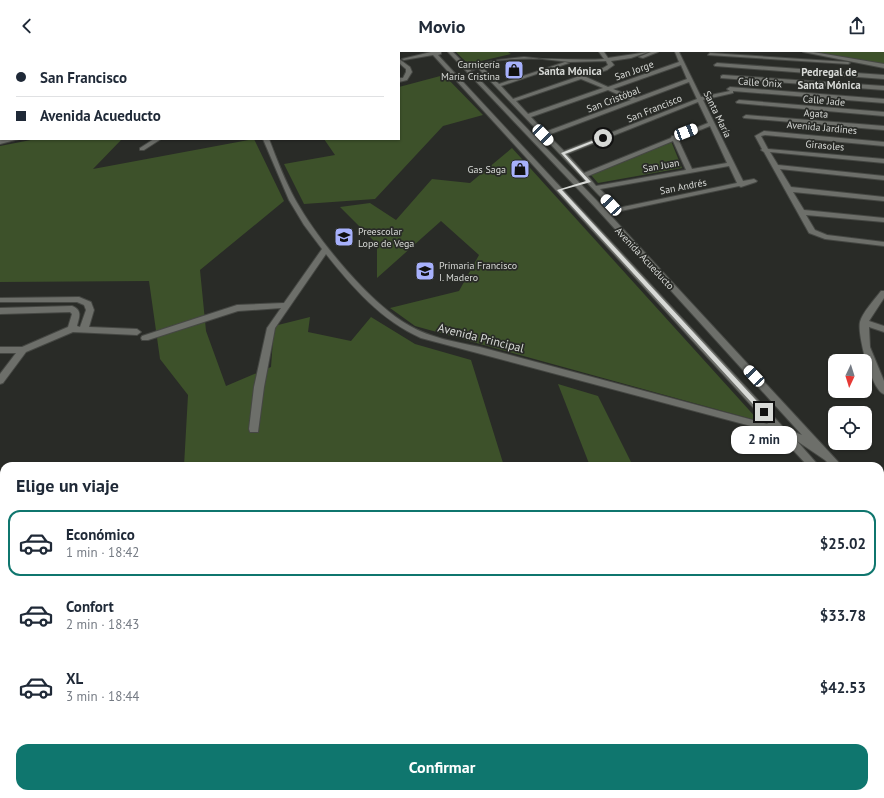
<!DOCTYPE html>
<html lang="es">
<meta charset="utf-8">
<style>
:root{--surface:#fff;--page:#f6f6f7;--text:#1f2937;--muted:#747a83;--line:#e0e1e3;--accent:#0f766e}
body{margin:0;font-family:"PT Sans",sans-serif;background:var(--page);color:var(--text);height:100vh;display:flex;flex-direction:column;font-size:15px;white-space:nowrap}
*{box-sizing:border-box;margin:0}
p{font-size:13px;color:var(--muted)}
.icon{flex:none;width:22px;height:22px;fill:none;stroke:currentColor;stroke-width:2;stroke-linecap:round;stroke-linejoin:round}
.map{position:relative;flex:1;overflow:hidden}
.panel{position:absolute;left:0px;top:410px;width:884px;height:336px;display:flex;flex-direction:column;background:var(--surface);border-radius:12px 12px 0 0;box-shadow:0 1px 3px #0004}
.panel>*{flex:none}
.guide{position:absolute;left:0px;top:0px;width:400px;height:88px;box-shadow:0 1px 3px #0004;display:grid;align-content:center;height:88px;padding:0 16px;background:var(--surface)}
.needle{width:26px;rotate:184deg}
.buttons{position:absolute;left:828px;top:302px;display:grid;gap:8px}
.buttons a{display:grid;place-items:center;width:44px;height:44px;border-radius:8px;background:var(--surface);box-shadow:0 1px 3px #0004;font-size:20px}
.end{position:absolute;width:18px;height:18px;margin:-9px;border:5px solid #d7d9d6;background:#111;box-shadow:0 0 0 2px #111}
.from{border-radius:50%}
.bubble{position:absolute;height:28px;border-radius:12px;background:var(--surface);box-shadow:0 1px 3px #0004;font-size:13px;font-weight:800;line-height:28px;text-align:center}
.car{position:absolute;width:12px;height:24px;margin:-12px -6px;border-radius:5px;box-shadow:0 0 3px 1px #0007;background:linear-gradient(#fff 24%,#345 0 40%,#fff 0 76%,#345 0 86%,#fff 0)}
.guide b{display:flex;align-items:center;gap:14px;height:38px;font-size:15px}
.guide b+b{border-top:1px solid var(--line)}
.guide i{width:10px;height:10px;background:var(--text)}
ul{padding:0;list-style:none}
li{display:flex;align-items:center;gap:12px;height:66px;margin:0 8px 6px;padding:0 8px;border:2px solid transparent;border-radius:12px}
li div{flex:1}
li b{display:block;font-size:15px}
li em{font-style:normal;font-weight:800}
li.on{border-color:var(--accent)}
li>.icon{width:36px;height:36px;stroke-width:1.5}
h2{padding:0 16px;font-size:18px;line-height:48px}
.action{display:flex;gap:8px;margin-top:auto;padding:8px 16px}
.action a{flex:1;height:46px;border-radius:12px;background:var(--accent);color:#fff;font-size:16px;font-weight:800;line-height:46px;text-align:center}
header{display:flex;justify-content:space-between;align-items:center;height:52px;padding:0 16px;background:var(--surface);font-size:18px;font-weight:800}
.map>svg:first-child{display:block}
.green{fill:#3d512a}
.lines{fill:none;stroke-linecap:round;stroke-linejoin:round}
.stream{stroke:#101e02;stroke-width:4}
.minor-casing{stroke:#454743;stroke-width:2}
.minor{fill:#6d6f6a;fill-rule:evenodd}
.route{fill:#d7d9d6}
.labels{text-anchor:middle;stroke-width:3.5;stroke-linejoin:round;paint-order:stroke}
.far-poi-label{font-size:10px;fill:#d7d9d6;stroke:#292b27;text-anchor:end}
.far-street-label{font-size:10px;fill:#d7d9d6;stroke:#292b27}
.far-neighbourhood-label{font-size:11px;font-weight:bold;fill:#d7d9d6;stroke:#292b27}
.street-label{font-size:12px;fill:#d7d9d6;stroke:#292b27}
</style>
<header><svg class="icon" aria-label="back" viewBox="0 0 24 24"><path d="M15 5l-7 7 7 7"/></svg>Movio<svg class="icon" aria-label="share" viewBox="0 0 24 24"><path d="M12 15V3M7 8l5-5 5 5M5 13v7h14v-7"/></svg></header>
<div class="map">
<svg width="884" height="746" viewBox="0 0 884 746">
<rect width="100%" height="100%" fill="#292b27"/>
<g class="green">
<polygon points="456,0 508,0 511,2 468,12"/>
<polygon points="812,0 884,0 884,12"/>
<polygon points="444,23 483,63 443,74 375,147 304,152 284,112 335,103 324,87 399,87 399,35"/>
<polygon points="36,87 122,87 93,117 254,87 284,149 200,218 206,279 226,334 271,315 274,274 310,265 308,280 351,289 371,265 415,292 471,308 504,414 184,414 188,343 160,307 149,229 0,230 0,94"/>
<polygon points="671,89 682,116 598,131 591,123"/>
<polygon points="512,96 759,369 415,274 390,256 459,239 479,203 441,169 377,226 377,192 340,155 370,151 396,168 432,127 470,131"/>
<polygon points="558,332 598,344 633,414 590,414"/>
<polygon points="0,677 4,677 4,742 51,742 38,746 0,746"/>
<polygon points="884,693 884,746 722,746 722,742 880,742 880,694"/>
</g>
<g class="lines">
<g class="stream">
<polyline points="880,686 884,685"/>
<polyline points="0,722 4,721"/>
<polyline points="359,742 364,746"/>
<polyline points="716,742 716,746"/>
</g>
<defs>
<g id="minor">
<rect x="390" y="0" width="5" height="1"/>
<path d="M431,0H441V2L438,3L784,376L802,383L595,155L448,0H453L600,152L842,414H831L825,408L797,389L819,414H808L777,381L421,286C382,269 352,235 326,202L275,276L264,335L258,380H250L249,377L254,335L267,276L281,256L238,259L148,288H142L141,286L142,284L237,253L284,251L322,197L304,173L289,148L263,87H269C277,108 285,129 296,149C318,188 370,252 410,274C431,286 456,290 480,295L768,372L433,3L404,8L402,7Z"/>
<path d="M599,0H604L608,6L648,0L631,6L611,9L614,13L607,18L586,25L608,35L679,10L675,0H679L701,45L730,39L727,37L730,35L884,47V51L733,39V41L703,48L743,129L754,127L757,129L756,130L741,135L739,134L616,160L614,159L478,16L473,18L470,16C501,0 566,10 604,7ZM524,5L570,10L606,9L608,13L603,16L513,47L501,34L569,11L565,10L499,32L481,14L498,8ZM681,13L687,27L636,46L613,37ZM581,27L603,36L528,62L516,49ZM689,30L697,47L564,99L548,83ZM608,38L631,48L545,80L531,65ZM698,50L708,71L676,84H672L671,86L584,121L567,102ZM710,74L727,111L692,117L678,87ZM673,89L686,118L596,134L588,124ZM729,114L737,131L618,156L600,137Z"/>
<polygon points="651,0 658,0 643,6 639,5"/>
<polygon points="803,0 813,0 884,12 884,16"/>
<polygon points="710,1 848,10 850,11 848,12 708,3"/>
<polygon points="399,7 410,15 412,20 407,28 399,30 399,26 403,26 406,20 406,17 399,11"/>
<polygon points="717,11 884,23 884,27 715,14 714,13"/>
<polygon points="1,12 1,19 0,18"/>
<polygon points="723,23 884,34 884,38 721,26 721,24"/>
<rect x="0" y="28" width="1" height="4"/>
<polygon points="739,48 884,60 884,64 737,51 736,50"/>
<polygon points="746,63 884,74 884,78 744,66 743,65"/>
<polygon points="764,79 884,90 884,94 765,83 761,84 768,97 884,107 884,111 770,100 778,113 884,124 884,128 780,117 791,135 884,145 884,149 793,140 804,158 884,166 884,170 806,163 815,178 827,183 884,190 884,194 825,187 809,181 764,100 761,98 762,97 755,84"/>
<polygon points="6,87 19,87 0,92 0,88"/>
<polygon points="154,87 161,87 144,98 140,98 140,96"/>
<path d="M881,239H884V246L869,269L884,274V280L869,275L870,295L884,329V342C872,339 857,283 860,270C862,261 875,247 881,239Z"/>
<path d="M79,245L91,250L94,258L89,275L137,277L141,280L137,283L73,280L26,300L3,331L0,332V322L16,301H0V295H22L68,275L72,262L70,260L0,262V256L72,254C83,258 79,266 77,274L80,275L86,258L84,253L77,250H0V246Z"/>
<polygon points="880,455 884,457 884,470 880,468"/>
<polygon points="880,482 884,483 884,497 880,496"/>
<rect x="204" y="742" width="16" height="4"/>
</g>
</defs>
<use href="#minor" class="minor-casing"/>
<use href="#minor" class="minor"/>
</g>
<polygon class="route" points="602,85 605,86 565,102 591,130 562,138 766,359 766,362 762,362 557,138 586,129 561,101"/>
<defs>
<symbol id="shop-square" viewBox="-11 -11 22 22"><rect x="-9" y="-9" width="18" height="18" rx="4" fill="#a7b1fc" stroke="#292b27"/><path d="M-5-2.5h2.3a2.7 3.5 0 0 1 5.4 0H5L5.5 6h-11ZM-1.5-2.5h3a1.5 2.3 0 0 0-3 0Z" fill="#111"/></symbol>
<symbol id="school-square" viewBox="-11 -11 22 22"><rect x="-9" y="-9" width="18" height="18" rx="4" fill="#a7b1fc" stroke="#292b27"/><path d="M0-5L7-2L0 1L-7-2ZM-4 1L0 2.5L4 1V4Q0 6-4 4Z" fill="#111"/></symbol>
</defs>
<g fill-rule="evenodd">
<use href="#shop-square" x="503" y="7" width="22" height="22"/>
<use href="#shop-square" x="509" y="106" width="22" height="22"/>
<use href="#school-square" x="333" y="174" width="22" height="22"/>
<use href="#school-square" x="414" y="208" width="22" height="22"/>
</g>
<g class="labels">
<g class="far-poi-label">
<text x="500" y="16">Carnicería<tspan x="500" dy="12">María Cristina</tspan></text>
<text x="506" y="121">Gas Saga</text>
<text x="358" y="183" text-anchor="start">Preescolar<tspan x="358" dy="12">Lope de Vega</tspan></text>
<text x="439" y="217" text-anchor="start">Primaria Francisco<tspan x="439" dy="12">I. Madero</tspan></text>
</g>
<g class="far-street-label">
<text transform="translate(634 18) rotate(-20)" y="4">San Jorge</text>
<text transform="translate(760 30) rotate(4)" y="4">Calle Ónix</text>
<text transform="translate(613 47) rotate(-21)" y="4">San Cristóbal</text>
<text transform="translate(824 48) rotate(5)" y="4">Calle Jade</text>
<text transform="translate(654 56) rotate(-22)" y="4">San Francisco</text>
<text transform="translate(816 61) rotate(4)" y="4">Agata</text>
<text transform="translate(718 62) rotate(64)" y="4">Santa María</text>
<text transform="translate(822 75) rotate(5)" y="4">Avenida Jardines</text>
<text transform="translate(825 93) rotate(5)" y="4">Girasoles</text>
<text transform="translate(661 113) rotate(-10)" y="4">San Juan</text>
<text transform="translate(683 134) rotate(-11)" y="4">San Andrés</text>
<text transform="translate(645 206) rotate(47)" y="4">Avenida Acueducto</text>
</g>
<g class="far-neighbourhood-label">
<text x="570" y="23">Santa Mónica</text>
<text x="829" y="24">Pedregal de<tspan x="829" dy="13">Santa Mónica</tspan></text>
</g>
<g class="street-label">
<text transform="translate(481 286) rotate(14)" y="4">Avenida Principal</text>
</g>
</g>
</svg>
<div class="buttons">
<a><svg class="needle" viewBox="-14 -14 28 28"><path d="M0-13l5 13h-10z" fill="#e53935"/><path d="M0 13l5-13h-10z" fill="#747a83"/></svg></a>
<a><svg class="icon" aria-label="locate" viewBox="0 0 24 24"><circle cx="12" cy="12" r="6"/><path d="M12 2v4M12 18v4M2 12h4M18 12h4"/></svg></a>
</div>
<i class="end from" style="left:603px;top:86px"></i>
<i class="end" style="left:764px;top:360px"></i>
<div class="bubble" style="left:731px;top:374px;width:66px">2 min</div>
<i class="car" style="left:686px;top:80px;rotate:69deg"></i>
<i class="car" style="left:543px;top:83px;rotate:136deg"></i>
<i class="car" style="left:611px;top:153px;rotate:317deg"></i>
<i class="car" style="left:754px;top:324px;rotate:317deg"></i>
<div class="guide">
<b><i class="from"></i>San Francisco</b>
<b><i></i>Avenida Acueducto</b>
</div>
<section class="panel">
<h2>Elige un viaje</h2>
<ul>
<li class="on"><svg class="icon" aria-label="car" viewBox="0 0 24 24"><path d="M5 17H2v-5l4-1 3-4h7l3 4 3 1v5h-3M9 17h6M6 11h13"/><circle cx="7" cy="17" r="2"/><circle cx="17" cy="17" r="2"/></svg><div><b>Económico</b><p>1 min · 18:42</p></div><em>$25.02</em></li>
<li><svg class="icon" aria-label="car" viewBox="0 0 24 24"><path d="M5 17H2v-5l4-1 3-4h7l3 4 3 1v5h-3M9 17h6M6 11h13"/><circle cx="7" cy="17" r="2"/><circle cx="17" cy="17" r="2"/></svg><div><b>Confort</b><p>2 min · 18:43</p></div><em>$33.78</em></li>
<li><svg class="icon" aria-label="car" viewBox="0 0 24 24"><path d="M5 17H2v-5l4-1 3-4h7l3 4 3 1v5h-3M9 17h6M6 11h13"/><circle cx="7" cy="17" r="2"/><circle cx="17" cy="17" r="2"/></svg><div><b>XL</b><p>3 min · 18:44</p></div><em>$42.53</em></li>
</ul>
<div class="action"><a>Confirmar</a></div>
</section>
</div>
